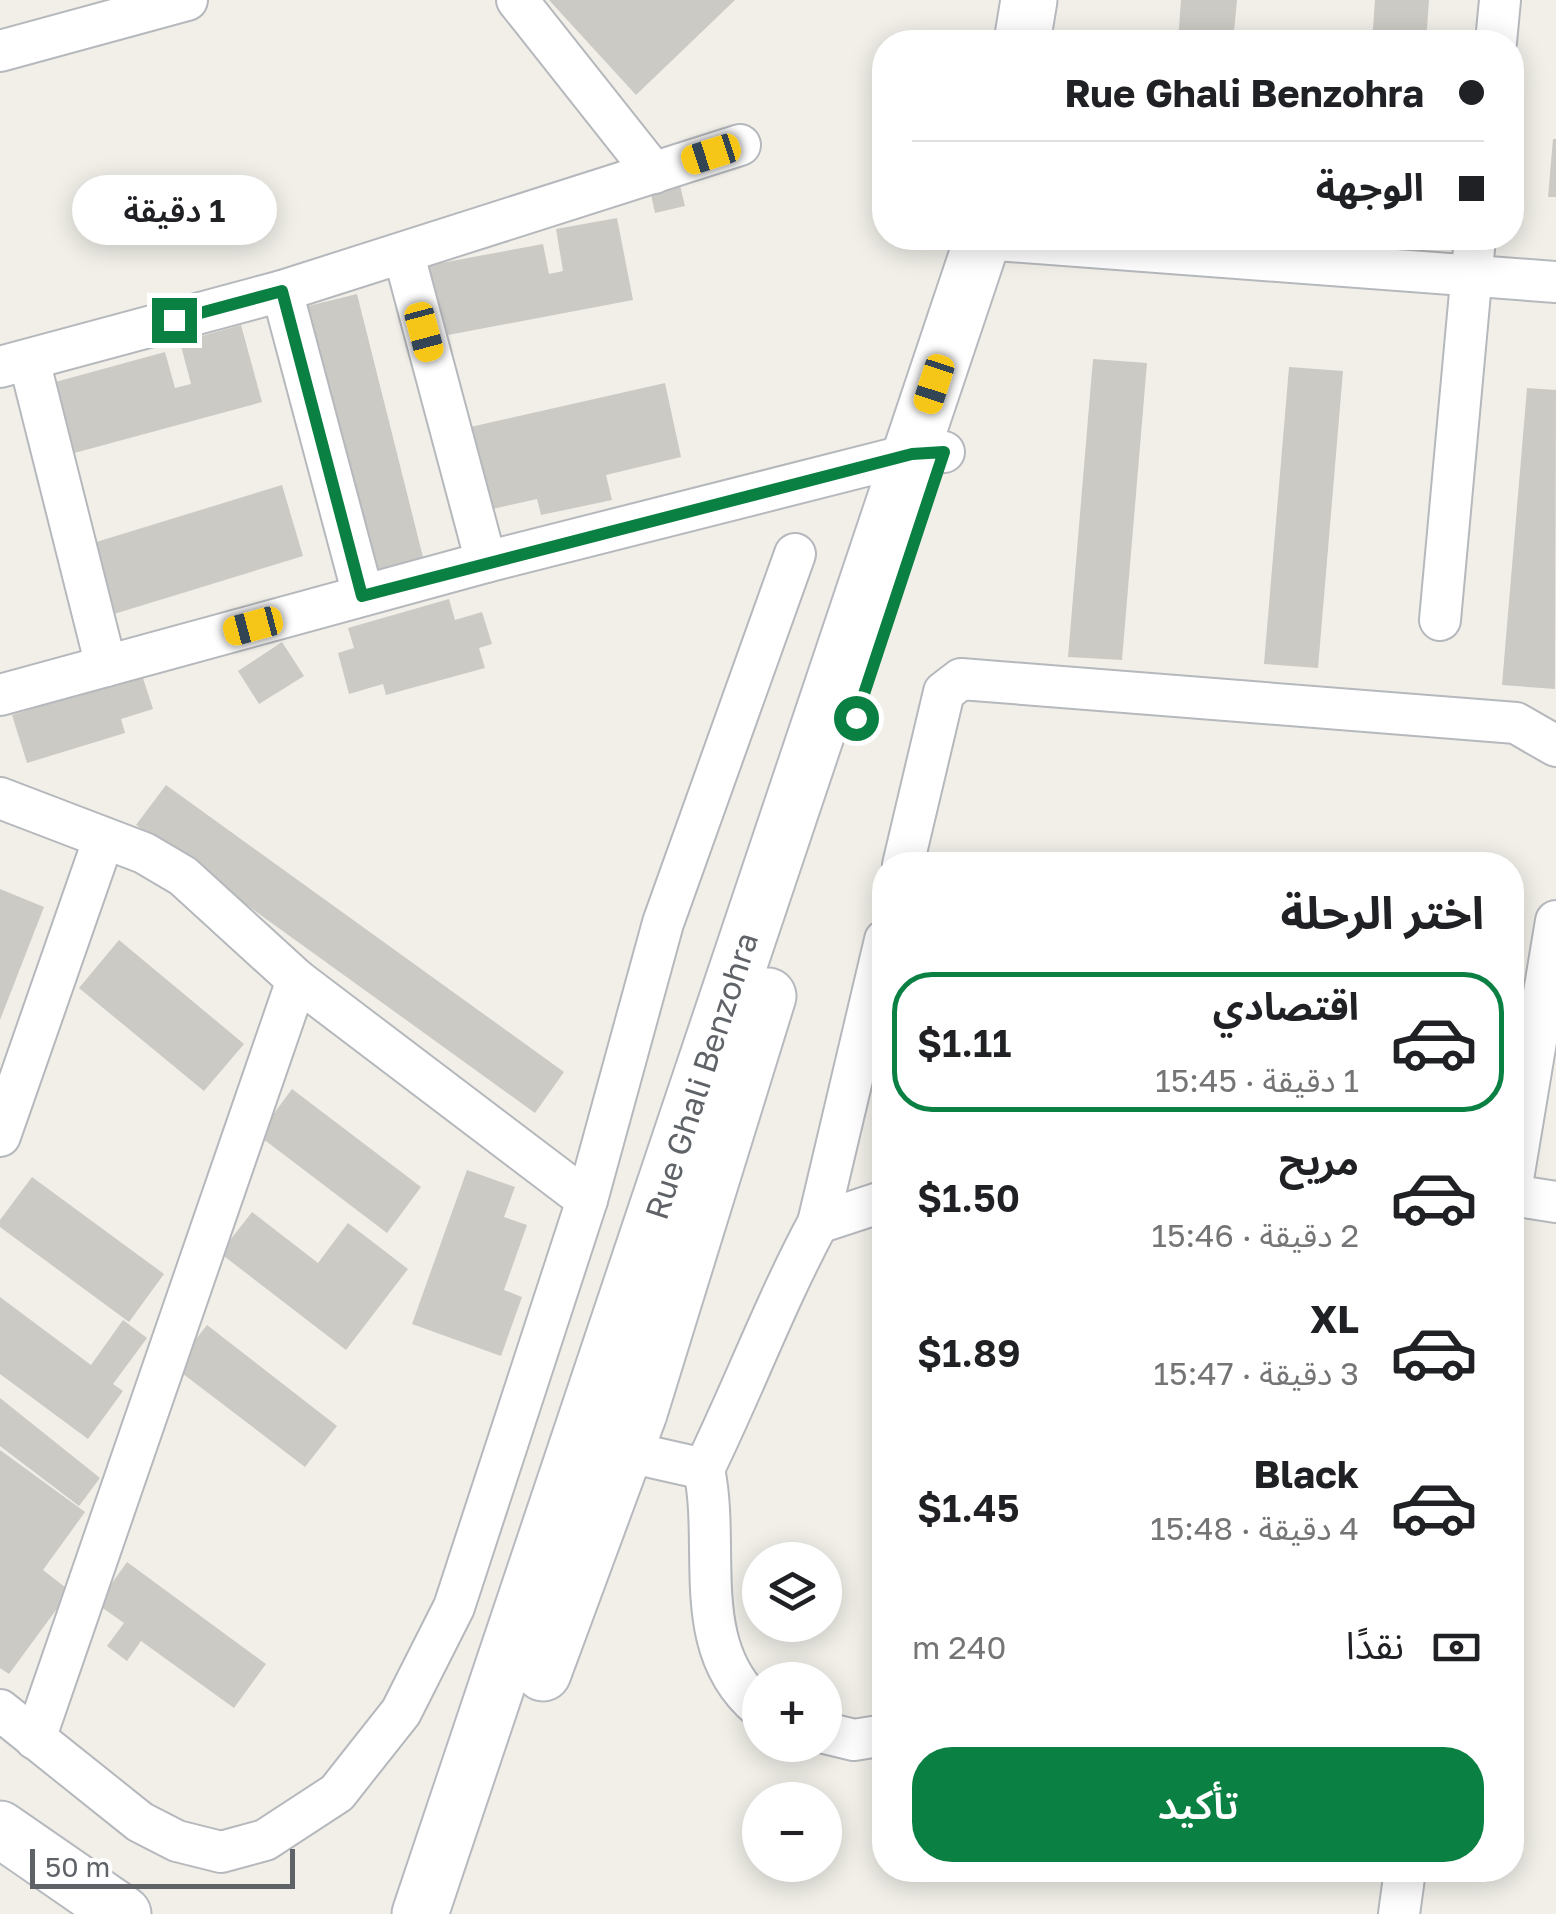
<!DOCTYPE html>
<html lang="ar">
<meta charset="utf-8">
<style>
:root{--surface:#fff;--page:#f2f2f2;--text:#202124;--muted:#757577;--line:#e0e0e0;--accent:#0b8043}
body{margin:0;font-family:"Golos Text","Noto Sans Arabic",sans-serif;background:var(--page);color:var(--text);direction:rtl;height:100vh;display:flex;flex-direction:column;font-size:38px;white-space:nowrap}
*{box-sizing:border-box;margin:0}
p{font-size:32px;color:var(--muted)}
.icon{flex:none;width:55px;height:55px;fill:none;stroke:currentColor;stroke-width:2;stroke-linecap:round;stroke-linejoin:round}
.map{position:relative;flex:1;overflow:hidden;direction:ltr}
.sheet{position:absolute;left:872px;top:852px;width:652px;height:1030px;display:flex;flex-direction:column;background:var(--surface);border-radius:40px;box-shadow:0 5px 25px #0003;direction:rtl}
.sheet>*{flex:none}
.top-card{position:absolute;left:872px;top:30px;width:652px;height:220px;border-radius:40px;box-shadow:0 5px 25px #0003;direction:rtl;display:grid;align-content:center;height:220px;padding:0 40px;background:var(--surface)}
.buttons{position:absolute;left:742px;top:1542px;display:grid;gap:20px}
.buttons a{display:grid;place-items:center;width:100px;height:100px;border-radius:50%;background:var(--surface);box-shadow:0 5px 25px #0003;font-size:50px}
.scale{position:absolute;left:30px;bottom:25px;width:265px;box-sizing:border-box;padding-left:10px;border:5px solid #5f6368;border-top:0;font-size:28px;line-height:35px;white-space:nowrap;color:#5f6368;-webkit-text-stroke:8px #fff;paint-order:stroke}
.end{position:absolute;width:45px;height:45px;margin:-22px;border:12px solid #0b8043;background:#fff;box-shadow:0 0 0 5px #fff}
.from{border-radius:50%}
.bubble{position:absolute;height:70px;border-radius:35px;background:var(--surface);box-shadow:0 5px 25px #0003;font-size:32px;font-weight:600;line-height:70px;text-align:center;direction:rtl}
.car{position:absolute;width:30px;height:60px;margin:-30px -15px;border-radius:12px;box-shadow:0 0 8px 2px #0007;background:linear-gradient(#f5c518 24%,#345 0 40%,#f5c518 0 76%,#345 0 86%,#f5c518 0)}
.top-card b{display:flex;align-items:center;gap:35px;height:95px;font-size:38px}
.top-card b+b{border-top:2px solid var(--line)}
.top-card i{width:25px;height:25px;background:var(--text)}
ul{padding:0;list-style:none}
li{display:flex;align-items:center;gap:30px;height:140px;margin:0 20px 15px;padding:0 20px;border:5px solid transparent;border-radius:40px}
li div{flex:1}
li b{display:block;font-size:38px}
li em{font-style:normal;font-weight:600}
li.on{border-color:var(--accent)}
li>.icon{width:90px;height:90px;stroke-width:1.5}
h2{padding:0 40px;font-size:45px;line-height:120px}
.pay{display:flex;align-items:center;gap:25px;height:110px;padding:0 40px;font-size:38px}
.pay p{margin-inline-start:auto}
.primary-button{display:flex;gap:20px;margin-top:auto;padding:20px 40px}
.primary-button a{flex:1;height:115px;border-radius:40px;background:var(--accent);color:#fff;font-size:40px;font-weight:600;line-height:115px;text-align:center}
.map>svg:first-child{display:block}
.building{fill:#cccac5}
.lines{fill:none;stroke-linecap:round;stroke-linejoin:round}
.minor-casing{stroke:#b5b8bc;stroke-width:44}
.secondary-casing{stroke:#b6babf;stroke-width:59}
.minor{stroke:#fff;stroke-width:40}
.secondary{stroke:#fff;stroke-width:55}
.route{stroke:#0b8043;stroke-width:12}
.labels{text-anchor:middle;stroke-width:10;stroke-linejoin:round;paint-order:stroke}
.street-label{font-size:32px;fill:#5f6368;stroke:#fff}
</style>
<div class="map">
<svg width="1556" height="1914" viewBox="0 0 1556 1914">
<rect width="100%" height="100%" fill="#f1efe8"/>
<g class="building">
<polygon points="549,0 735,0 636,95"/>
<polygon points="1181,0 1237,0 1233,42 1178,42"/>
<polygon points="1375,0 1429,0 1426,42 1372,42"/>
<polygon points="1553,139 1556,139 1556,197 1548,197"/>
<polygon points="676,169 685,206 655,213 647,176"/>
<polygon points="617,218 633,300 427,339 414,268 543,244 549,274 563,271 556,229"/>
<polygon points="357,294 426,569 378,581 308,306"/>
<polygon points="241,325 262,402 56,458 37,387 165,352 175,388 191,384 180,342"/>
<polygon points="1093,359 1147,363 1122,660 1068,657"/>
<polygon points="1289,367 1343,371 1318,668 1264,664"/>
<polygon points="665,383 681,457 606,475 612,500 541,515 537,499 475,513 457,430"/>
<polygon points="1527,388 1556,390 1555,689 1502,685"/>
<polygon points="282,485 303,556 101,618 80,547"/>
<polygon points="449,599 455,620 482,612 492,644 479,648 485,668 386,695 383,684 349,694 338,653 354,648 348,628"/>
<polygon points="282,642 304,676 259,704 238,671"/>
<polygon points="142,675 153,709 121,719 125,733 27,763 12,715"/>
<polygon points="166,785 564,1072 535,1113 136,825"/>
<polygon points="0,889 44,907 0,1020"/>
<polygon points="119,940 244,1044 204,1091 79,988"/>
<polygon points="292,1089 421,1187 387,1233 258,1135"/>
<polygon points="467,1170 515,1187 504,1217 527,1225 504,1290 522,1297 501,1356 412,1324"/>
<polygon points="32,1177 164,1274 129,1322 0,1227 0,1220"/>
<polygon points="252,1212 318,1263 348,1223 408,1269 346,1350 220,1253"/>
<polygon points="0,1297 91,1365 123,1320 147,1338 113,1384 123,1391 88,1439 0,1374"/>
<polygon points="207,1325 337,1426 305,1467 174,1367"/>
<polygon points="0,1398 100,1478 79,1506 0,1446"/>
<polygon points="0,1450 85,1512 43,1570 70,1591 9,1674 0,1668"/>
<polygon points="127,1562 266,1664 234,1708 141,1641 127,1661 107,1646 124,1623 97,1604"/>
</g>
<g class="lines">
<defs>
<g id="minor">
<polyline points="517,0 654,173"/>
<polyline points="1496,42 1500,0"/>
<polyline points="0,51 187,0"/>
<polyline points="983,239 1556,282"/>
<polyline points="404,255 486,562"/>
<polyline points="282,291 363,595"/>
<polyline points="29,360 106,666"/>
<polyline points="0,367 282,291 740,145"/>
<polyline points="1440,620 1475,238"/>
<polyline points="0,695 486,562 912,454 944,452"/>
<polyline points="0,798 144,853 183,876 297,980 587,1200"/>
<polyline points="903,865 944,692 961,679 1516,723 1556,746"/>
<polyline points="0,1136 104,838"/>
<polyline points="1512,1185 1556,921"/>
<polyline points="1512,1195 1556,1202"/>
<polyline points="818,1223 885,940"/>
<path d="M624,1451L704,1469C744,1387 775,1303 818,1223L885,1201"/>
<path d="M704,1469C721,1549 688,1648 760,1708"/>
<polyline points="0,1710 140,1822 177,1841 221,1852 265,1840 337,1793 401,1712 454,1607 587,1200 663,923 795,554"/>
<polyline points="825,1733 854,1740 885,1735"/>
<polyline points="35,1739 297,980"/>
<polyline points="1399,1914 1405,1870"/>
</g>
<g id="secondary">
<polyline points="1022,42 1029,0"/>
<polyline points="543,1673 639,1413 768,996"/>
<polyline points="0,1829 123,1914"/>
<polyline points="420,1914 983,238"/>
</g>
</defs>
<use href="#minor" class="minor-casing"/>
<use href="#secondary" class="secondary-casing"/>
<use href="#minor" class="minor"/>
<use href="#secondary" class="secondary"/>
</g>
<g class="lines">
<polyline class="route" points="174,320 282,291 362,596 912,454 944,452 856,718"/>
</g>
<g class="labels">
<g class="street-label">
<text transform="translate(702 1076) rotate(-72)" y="11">Rue Ghali Benzohra</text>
</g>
</g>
</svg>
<div class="buttons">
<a><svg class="icon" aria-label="layers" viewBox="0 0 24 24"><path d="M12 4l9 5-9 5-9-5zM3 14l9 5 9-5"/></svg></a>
<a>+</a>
<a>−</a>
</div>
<div class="scale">50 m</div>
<i class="end from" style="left:856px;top:718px"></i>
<i class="end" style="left:174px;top:320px"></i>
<div class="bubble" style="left:72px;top:175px;width:205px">1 دقيقة</div>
<i class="car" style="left:711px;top:154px;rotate:252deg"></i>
<i class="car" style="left:424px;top:332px;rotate:165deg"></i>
<i class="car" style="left:934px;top:384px;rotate:198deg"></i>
<i class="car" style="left:253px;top:626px;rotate:255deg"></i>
<div class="top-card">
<b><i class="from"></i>Rue Ghali Benzohra</b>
<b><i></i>الوجهة</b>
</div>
<section class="sheet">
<h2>اختر الرحلة</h2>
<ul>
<li class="on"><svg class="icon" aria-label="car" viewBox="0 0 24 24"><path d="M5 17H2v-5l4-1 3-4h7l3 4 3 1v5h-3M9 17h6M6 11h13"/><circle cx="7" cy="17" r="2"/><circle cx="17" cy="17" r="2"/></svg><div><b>اقتصادي</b><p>1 دقيقة · 15:45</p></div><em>$1.11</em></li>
<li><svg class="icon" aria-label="car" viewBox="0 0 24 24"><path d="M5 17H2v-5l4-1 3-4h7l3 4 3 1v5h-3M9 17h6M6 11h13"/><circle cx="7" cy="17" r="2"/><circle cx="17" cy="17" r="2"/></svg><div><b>مريح</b><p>2 دقيقة · 15:46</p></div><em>$1.50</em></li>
<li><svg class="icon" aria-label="car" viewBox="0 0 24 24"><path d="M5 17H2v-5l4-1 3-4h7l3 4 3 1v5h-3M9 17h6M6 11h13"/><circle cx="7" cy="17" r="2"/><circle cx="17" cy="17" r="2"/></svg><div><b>XL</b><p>3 دقيقة · 15:47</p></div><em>$1.89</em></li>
<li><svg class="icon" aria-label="car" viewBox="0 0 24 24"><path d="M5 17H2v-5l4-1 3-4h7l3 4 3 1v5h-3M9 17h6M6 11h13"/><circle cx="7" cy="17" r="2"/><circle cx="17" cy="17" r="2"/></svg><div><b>Black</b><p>4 دقيقة · 15:48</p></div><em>$1.45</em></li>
</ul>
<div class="pay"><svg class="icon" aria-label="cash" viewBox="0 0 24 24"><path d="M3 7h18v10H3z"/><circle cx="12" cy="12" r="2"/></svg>نقدًا<p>240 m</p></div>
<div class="primary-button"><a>تأكيد</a></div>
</section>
</div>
